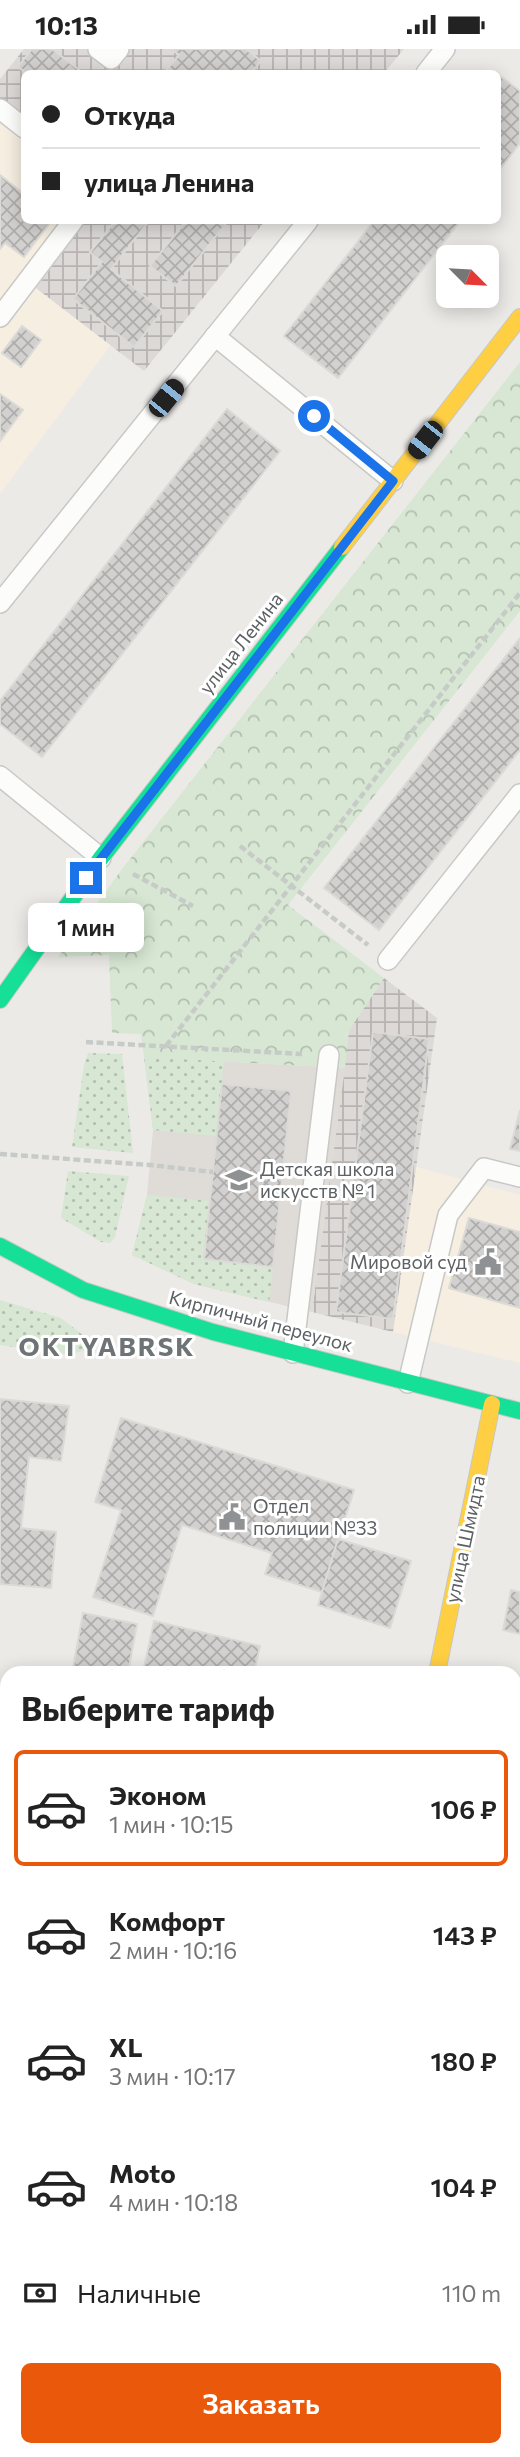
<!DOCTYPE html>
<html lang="ru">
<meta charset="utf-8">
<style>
:root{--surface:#fff;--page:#f2f2f2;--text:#222;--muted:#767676;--line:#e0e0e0;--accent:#ea580c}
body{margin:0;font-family:Commissioner,sans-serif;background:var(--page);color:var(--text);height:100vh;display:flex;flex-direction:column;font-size:26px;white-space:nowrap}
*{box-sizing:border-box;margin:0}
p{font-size:23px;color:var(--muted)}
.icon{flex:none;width:38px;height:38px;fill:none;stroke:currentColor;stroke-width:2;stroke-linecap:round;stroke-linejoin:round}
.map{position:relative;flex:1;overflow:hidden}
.panel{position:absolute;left:0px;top:1617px;width:522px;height:791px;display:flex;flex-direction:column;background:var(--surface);border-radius:21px 21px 0 0;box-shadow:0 4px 18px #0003}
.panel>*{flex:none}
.hud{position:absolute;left:21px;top:21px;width:480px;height:154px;border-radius:10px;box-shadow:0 4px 18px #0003;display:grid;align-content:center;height:154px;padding:0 21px;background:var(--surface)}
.needle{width:46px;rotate:114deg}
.controls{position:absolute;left:436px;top:196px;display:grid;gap:14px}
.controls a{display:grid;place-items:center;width:63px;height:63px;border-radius:10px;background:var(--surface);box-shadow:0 4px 18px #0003;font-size:35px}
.end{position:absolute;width:32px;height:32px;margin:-16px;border:9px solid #1a73e8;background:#fff;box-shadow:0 0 0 4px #fff}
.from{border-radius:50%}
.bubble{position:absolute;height:49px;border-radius:10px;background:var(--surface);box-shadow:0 4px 18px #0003;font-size:23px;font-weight:600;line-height:49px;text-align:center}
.car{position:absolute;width:21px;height:42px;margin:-21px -10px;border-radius:9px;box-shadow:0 0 5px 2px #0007;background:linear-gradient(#222 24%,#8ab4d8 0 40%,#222 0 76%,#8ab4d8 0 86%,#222 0)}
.hud b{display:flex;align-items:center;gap:24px;height:66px;font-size:26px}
.hud b+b{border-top:2px solid var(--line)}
.hud i{width:18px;height:18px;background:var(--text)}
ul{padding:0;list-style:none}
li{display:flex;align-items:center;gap:21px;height:116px;margin:0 14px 10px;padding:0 7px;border:4px solid transparent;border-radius:10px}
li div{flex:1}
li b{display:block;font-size:26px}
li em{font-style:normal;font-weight:600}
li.selected{border-color:var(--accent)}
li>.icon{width:63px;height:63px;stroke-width:1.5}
h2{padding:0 21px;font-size:32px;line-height:84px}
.pay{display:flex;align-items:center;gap:18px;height:77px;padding:0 21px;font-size:26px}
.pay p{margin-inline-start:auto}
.action{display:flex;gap:14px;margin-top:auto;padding:14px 21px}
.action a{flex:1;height:80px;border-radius:10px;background:var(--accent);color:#fff;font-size:28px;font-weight:600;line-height:80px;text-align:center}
.status{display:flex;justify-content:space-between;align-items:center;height:49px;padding:0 35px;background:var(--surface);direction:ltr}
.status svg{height:19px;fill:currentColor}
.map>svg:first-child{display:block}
.commercial{fill:#f5eee1}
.industrial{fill:url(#industrial-grid)}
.education{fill:#dfdcd7}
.grass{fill:url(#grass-dots)}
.park{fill:url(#park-crowns)}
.building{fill:url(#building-cross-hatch);stroke:#dcdad6;stroke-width:2}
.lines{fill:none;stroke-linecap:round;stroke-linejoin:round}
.lane-casing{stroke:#c8c8c7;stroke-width:22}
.street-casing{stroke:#c8c8c7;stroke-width:41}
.fast-casing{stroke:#c6c7c6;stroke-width:18}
.slow-casing{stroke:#c6c7c6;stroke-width:18}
.path{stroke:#c6cbc8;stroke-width:4.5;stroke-dasharray:7 3.5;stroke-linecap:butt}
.lane{stroke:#fcfcfb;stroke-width:19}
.street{stroke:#fcfcfb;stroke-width:38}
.fast{stroke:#16e098;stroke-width:16}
.slow{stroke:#ffcf43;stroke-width:16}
.route{stroke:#1a73e8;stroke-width:9}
.labels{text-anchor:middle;stroke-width:6;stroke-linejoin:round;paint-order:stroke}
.street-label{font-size:19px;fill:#5d6164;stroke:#fff}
.poi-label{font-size:19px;fill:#5d6164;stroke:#fff;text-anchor:start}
.district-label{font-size:26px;font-weight:bold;letter-spacing:2px;fill:#6e7376;stroke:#fff}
</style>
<div class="status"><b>10:13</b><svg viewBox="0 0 49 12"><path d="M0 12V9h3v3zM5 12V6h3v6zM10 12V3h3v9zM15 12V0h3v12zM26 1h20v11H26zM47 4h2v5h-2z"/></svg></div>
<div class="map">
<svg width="520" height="2408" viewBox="0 0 520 2408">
<defs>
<pattern id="industrial-grid" width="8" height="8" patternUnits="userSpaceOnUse" patternTransform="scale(1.75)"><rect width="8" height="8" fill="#dcd9d7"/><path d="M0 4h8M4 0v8" fill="none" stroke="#b6b3b2"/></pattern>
<pattern id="grass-dots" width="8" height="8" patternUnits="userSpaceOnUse" patternTransform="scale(1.75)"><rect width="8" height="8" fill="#d7e7d3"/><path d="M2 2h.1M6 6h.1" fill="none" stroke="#b2bfaf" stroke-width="1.8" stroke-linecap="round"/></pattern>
<pattern id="park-crowns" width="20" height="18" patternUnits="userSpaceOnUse" patternTransform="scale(1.75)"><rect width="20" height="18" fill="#d7e7d3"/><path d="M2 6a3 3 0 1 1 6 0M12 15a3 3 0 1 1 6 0" fill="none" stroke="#b2bfaf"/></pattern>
<pattern id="building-cross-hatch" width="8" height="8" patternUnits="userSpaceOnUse" patternTransform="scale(1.75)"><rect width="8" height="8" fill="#d3d1d0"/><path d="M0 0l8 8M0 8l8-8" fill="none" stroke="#aeadac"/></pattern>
</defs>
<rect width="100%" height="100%" fill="#eceae7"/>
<g class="commercial">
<polygon points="0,50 24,69 24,172 86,172 36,239 111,296 0,445"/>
<polygon points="416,1118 520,1146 520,1314 393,1283"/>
</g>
<g class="industrial">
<polygon points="24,0 404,0 384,24 24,24 24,69 0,50 0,30"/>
<polygon points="86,172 265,172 144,322 36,239"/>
<polygon points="384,929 437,969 393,1283 312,1263 349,981"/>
</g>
<polygon class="education" points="144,1008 345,1019 312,1263 194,1235 132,1206 147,1146 153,1081"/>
<g class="grass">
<polygon points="88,1004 122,1005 133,1104 72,1098 84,1016"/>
<polygon points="144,1008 224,1012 216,1087 153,1081"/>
<polygon points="68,1122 129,1127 115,1188 110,1194 101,1193 61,1169"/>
<polygon points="147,1146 209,1152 204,1210 273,1218 269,1253 194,1235 132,1206"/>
<polygon points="0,1251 61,1269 88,1290 86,1301 69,1306 0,1296"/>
</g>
<polygon class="park" points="520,313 520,562 288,856 384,929 349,981 345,1019 144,1008 141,985 112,984 109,906 58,908 122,820"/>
<g class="building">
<polygon points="32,0 52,0 83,24 27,24 18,18"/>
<polygon points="171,0 246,0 261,12 251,24 164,24 179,6"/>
<polygon points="497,25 520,42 520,94 497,124"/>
<polygon points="0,126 24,145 24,172 51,172 24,208 5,194 0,200"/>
<polygon points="115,172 149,172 111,220 163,262 134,298 73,250 102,213 90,203"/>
<polygon points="186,172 228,172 176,237 150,217"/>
<polygon points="374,172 460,172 338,329 284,287"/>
<polygon points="22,277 41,291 21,318 2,304"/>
<polygon points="0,345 23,361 0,392"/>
<polygon points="227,360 280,402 42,708 0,675 0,652"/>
<polygon points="520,589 520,701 379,881 324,839"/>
<polygon points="373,983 429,990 393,1270 336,1263"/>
<polygon points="222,1035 291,1042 273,1218 204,1210"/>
<polygon points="520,1061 520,1102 510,1100"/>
<polygon points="469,1169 520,1183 520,1259 449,1239"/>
<polygon points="0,1350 69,1357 61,1412 29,1408 21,1479 56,1483 51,1539 0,1535"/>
<polygon points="121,1369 354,1441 322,1543 265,1525 272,1504 182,1476 153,1567 93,1548 121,1461 95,1453"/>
<polygon points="338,1490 411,1512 390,1579 318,1556"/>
<polygon points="511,1541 520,1543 520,1585 503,1581"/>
<polygon points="83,1564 137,1575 128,1624 72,1624"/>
<polygon points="154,1572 260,1597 254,1624 143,1623"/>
<polygon points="514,1650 520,1651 520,1721 514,1720"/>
<polygon points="514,1804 520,1805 520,1840 517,1840 516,1849"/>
<polygon points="0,2366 7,2367 7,2401 172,2401 171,2408 38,2408 0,2403"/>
</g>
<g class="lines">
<defs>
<g id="lane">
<polyline points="98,0 111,10 119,0"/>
<polyline points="426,24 445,0"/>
<polyline points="0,60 24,79"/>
<polyline points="0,268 73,172"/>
<polyline points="215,287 393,432"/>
<polyline points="0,554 308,172"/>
<polyline points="0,727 101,809"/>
<polyline points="388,911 520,745"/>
<polyline points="293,1304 329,1006"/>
<polyline points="408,1334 448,1166 484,1119 520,1128"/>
</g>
<g id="street">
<polyline points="0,2336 7,2337"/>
<polyline points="314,2408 315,2401"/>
</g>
<g id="fast">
<polyline points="0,951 101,809 342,498"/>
<polyline points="0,1197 83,1241 213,1283 520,1362"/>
</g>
<g id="slow">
<polyline points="342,498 520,268"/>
<polyline points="437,1624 492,1355"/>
</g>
</defs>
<use href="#lane" class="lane-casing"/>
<use href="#street" class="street-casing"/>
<use href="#fast" class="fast-casing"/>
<use href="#slow" class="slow-casing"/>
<g class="path">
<polyline points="240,797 368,896"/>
<polyline points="133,825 193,857"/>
<polyline points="86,993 302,1005"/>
<polyline points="166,997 520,544"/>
<polyline points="0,1105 150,1116 213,1123"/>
</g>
<use href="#lane" class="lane"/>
<use href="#street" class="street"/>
<use href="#fast" class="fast"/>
<use href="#slow" class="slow"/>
</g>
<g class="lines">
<polyline class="route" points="86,829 393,432 314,367"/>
</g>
<defs>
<symbol id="school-bare" viewBox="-9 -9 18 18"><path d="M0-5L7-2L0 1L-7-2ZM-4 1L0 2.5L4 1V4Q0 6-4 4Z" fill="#8f9192" stroke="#fff" stroke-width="2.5" paint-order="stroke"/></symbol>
<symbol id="civic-bare" viewBox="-9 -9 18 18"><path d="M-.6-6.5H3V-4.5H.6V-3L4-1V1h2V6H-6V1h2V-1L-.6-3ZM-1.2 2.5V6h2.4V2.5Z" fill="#8f9192" stroke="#fff" stroke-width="2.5" paint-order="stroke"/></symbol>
</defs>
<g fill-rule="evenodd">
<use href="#school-bare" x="220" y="1112" width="38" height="38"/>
<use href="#civic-bare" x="469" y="1194" width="38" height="38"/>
<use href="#civic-bare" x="213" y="1449" width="38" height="38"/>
</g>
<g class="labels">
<g class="street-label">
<text transform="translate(241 594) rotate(-52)" y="7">улица Ленина</text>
<text transform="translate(261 1272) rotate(15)" y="7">Кирпичный переулок</text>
<text transform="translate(465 1490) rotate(-78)" y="7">улица Шмидта</text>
</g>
<g class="poi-label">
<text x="260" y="1127">Детская школа<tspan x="260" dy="22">искусств № 1</tspan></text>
<text x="467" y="1220" text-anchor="end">Мировой суд</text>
<text x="253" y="1464">Отдел<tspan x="253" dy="22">полиции №33</tspan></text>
</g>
<g class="district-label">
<text x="107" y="1307">OKTYABRSK</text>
</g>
</g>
</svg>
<div class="controls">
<a><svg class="needle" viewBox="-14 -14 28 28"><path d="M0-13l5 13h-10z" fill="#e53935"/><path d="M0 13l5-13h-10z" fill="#767676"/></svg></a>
</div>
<i class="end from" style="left:314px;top:367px"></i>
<i class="end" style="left:86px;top:829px"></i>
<div class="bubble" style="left:28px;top:854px;width:116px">1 мин</div>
<i class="car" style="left:166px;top:349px;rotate:39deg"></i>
<i class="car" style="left:425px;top:391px;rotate:218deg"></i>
<div class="hud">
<b><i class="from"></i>Откуда</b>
<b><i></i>улица Ленина</b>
</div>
<section class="panel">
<h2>Выберите тариф</h2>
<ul>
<li class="selected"><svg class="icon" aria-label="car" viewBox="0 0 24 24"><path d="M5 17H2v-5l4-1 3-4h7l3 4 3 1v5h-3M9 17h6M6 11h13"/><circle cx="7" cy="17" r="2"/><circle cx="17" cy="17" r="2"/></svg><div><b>Эконом</b><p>1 мин · 10:15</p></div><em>106 ₽</em></li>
<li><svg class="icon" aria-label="car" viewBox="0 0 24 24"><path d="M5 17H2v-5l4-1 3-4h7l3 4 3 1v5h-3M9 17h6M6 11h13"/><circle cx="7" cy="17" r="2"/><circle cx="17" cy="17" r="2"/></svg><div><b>Комфорт</b><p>2 мин · 10:16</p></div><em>143 ₽</em></li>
<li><svg class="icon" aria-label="car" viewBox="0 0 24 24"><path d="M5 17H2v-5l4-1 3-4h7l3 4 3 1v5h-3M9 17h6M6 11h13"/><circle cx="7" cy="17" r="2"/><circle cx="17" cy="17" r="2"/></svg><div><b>XL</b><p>3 мин · 10:17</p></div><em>180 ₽</em></li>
<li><svg class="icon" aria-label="car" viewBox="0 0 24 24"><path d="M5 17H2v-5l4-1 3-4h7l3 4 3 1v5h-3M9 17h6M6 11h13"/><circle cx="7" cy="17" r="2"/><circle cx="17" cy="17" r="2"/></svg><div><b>Moto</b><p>4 мин · 10:18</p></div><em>104 ₽</em></li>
</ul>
<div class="pay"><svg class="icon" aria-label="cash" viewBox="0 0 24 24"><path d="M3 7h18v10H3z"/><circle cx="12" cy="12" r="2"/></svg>Наличные<p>110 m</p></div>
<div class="action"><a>Заказать</a></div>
</section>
</div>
